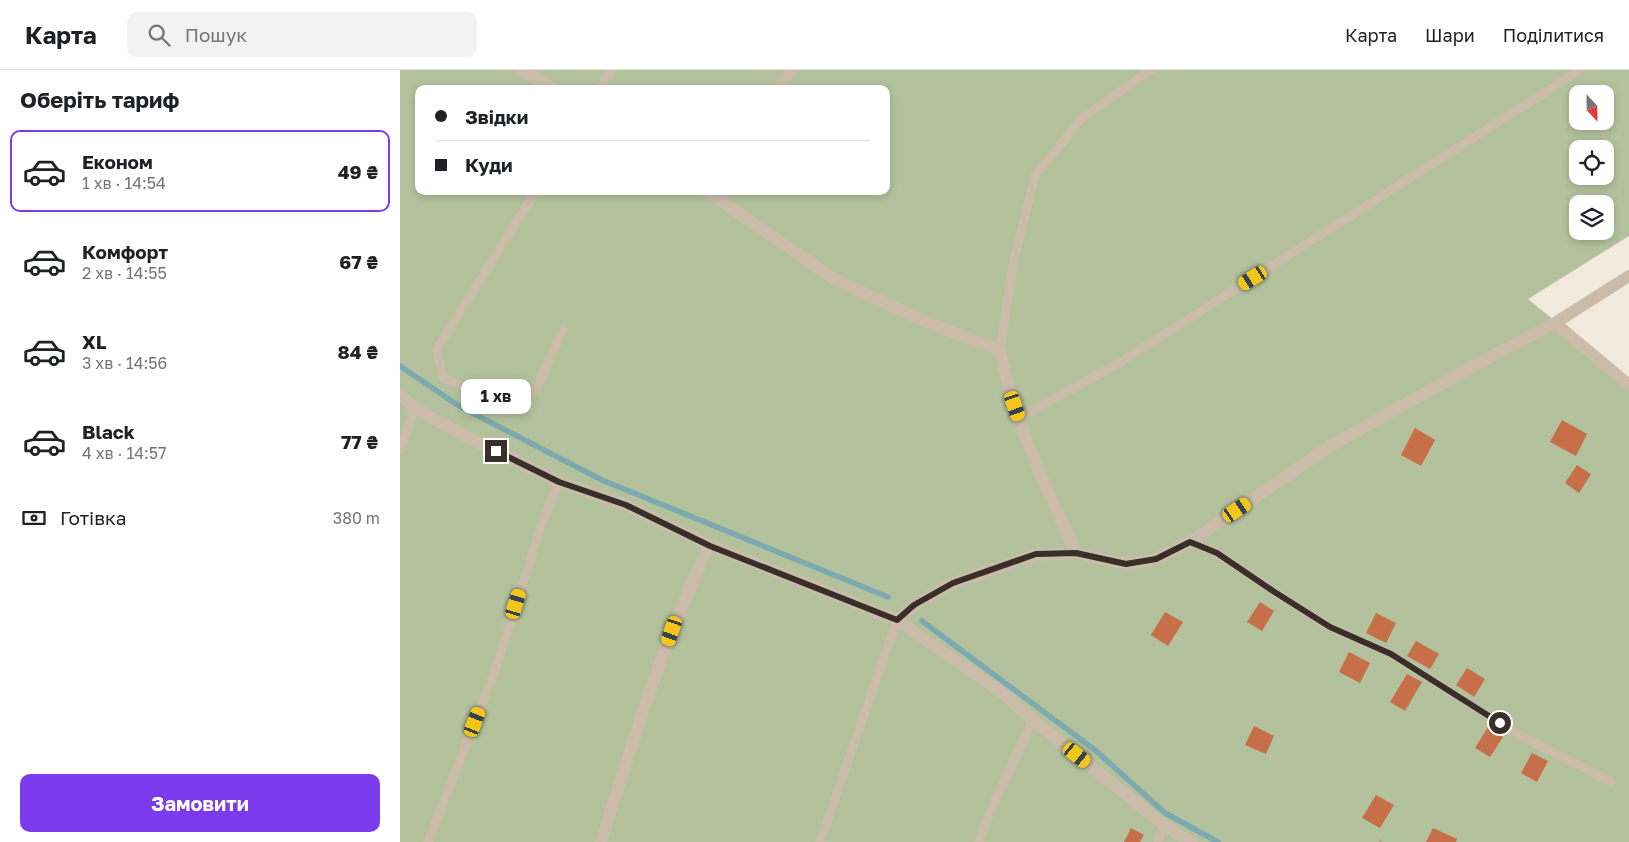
<!DOCTYPE html>
<html lang="uk">
<meta charset="utf-8">
<style>
:root{--surface:#fff;--page:#f2f2f2;--text:#202124;--muted:#757577;--line:#e0e0e0;--accent:#7c3aed}
body{margin:0;font-family:"Golos Text",sans-serif;background:var(--page);color:var(--text);height:100vh;display:flex;flex-direction:column;font-size:19px;white-space:nowrap}
*{box-sizing:border-box;margin:0}
p{font-size:16px;color:var(--muted)}
.icon{flex:none;width:28px;height:28px;fill:none;stroke:currentColor;stroke-width:2;stroke-linecap:round;stroke-linejoin:round}
.map{position:relative;flex:1;overflow:hidden}
.drawer{display:flex;flex-direction:column;background:var(--surface);width:400px}
.drawer>*{flex:none}
.top-card{position:absolute;left:15px;top:15px;width:475px;height:110px;border-radius:10px;box-shadow:0 2px 8px #0003;display:grid;align-content:center;height:110px;padding:0 20px;background:var(--surface)}
.needle{width:32px;rotate:158deg}
.buttons{position:absolute;left:1169px;top:15px;display:grid;gap:10px}
.buttons a{display:grid;place-items:center;width:45px;height:45px;border-radius:10px;background:var(--surface);box-shadow:0 2px 8px #0003;font-size:25px}
.end{position:absolute;width:22px;height:22px;margin:-11px;border:6px solid #382f29;background:#fff;box-shadow:0 0 0 2px #fff}
.from{border-radius:50%}
.bubble{position:absolute;height:35px;border-radius:10px;background:var(--surface);box-shadow:0 2px 8px #0003;font-size:16px;font-weight:700;line-height:35px;text-align:center}
.car{position:absolute;width:15px;height:30px;margin:-15px -8px;border-radius:6px;box-shadow:0 0 4px 1px #0007;background:linear-gradient(#f5c518 24%,#345 0 40%,#f5c518 0 76%,#345 0 86%,#f5c518 0)}
.top-card b{display:flex;align-items:center;gap:18px;height:48px;font-size:19px}
.top-card b+b{border-top:1px solid var(--line)}
.top-card i{width:12px;height:12px;background:var(--text)}
ul{padding:0;list-style:none}
li{display:flex;align-items:center;gap:15px;height:82px;margin:0 10px 8px;padding:0 10px;border:2px solid transparent;border-radius:10px}
li div{flex:1}
li b{display:block;font-size:19px}
li em{font-style:normal;font-weight:700}
li.active{border-color:var(--accent)}
li>.icon{width:45px;height:45px;stroke-width:1.5}
h2{padding:0 20px;font-size:22px;line-height:60px}
.pay{display:flex;align-items:center;gap:12px;height:55px;padding:0 20px;font-size:19px}
.pay p{margin-inline-start:auto}
.action{display:flex;gap:10px;margin-top:auto;padding:10px 20px}
.action a{flex:1;height:58px;border-radius:10px;background:var(--accent);color:#fff;font-size:20px;font-weight:700;line-height:58px;text-align:center}
header{display:flex;align-items:center;gap:30px;box-sizing:border-box;height:70px;padding:0 25px;background:var(--surface);border-bottom:1px solid var(--line)}
header strong{font-size:24px}
nav{display:flex;gap:28px;margin-inline-start:auto;font-size:18px}
.search{width:350px;height:45px;background:var(--page);display:flex;align-items:center;gap:12px;box-sizing:border-box;padding:0 18px;border-radius:10px;color:var(--muted);font-size:19px}
main{display:flex;flex:1;min-height:0}
.map>svg:first-child{display:block}
.green{fill:#b3c29d;fill-rule:evenodd}
.lines{fill:none;stroke-linecap:round;stroke-linejoin:round}
.stream{stroke:#7caab0;stroke-width:5.5}
.building{fill:#c66f48}
.path{stroke:#b7a593;stroke-width:3;stroke-dasharray:2.5 2.5;stroke-linecap:butt}
.lane{stroke:#cbbba9;stroke-width:9}
.street{stroke:#cbbba9;stroke-width:12}
.route{stroke:#382f29;stroke-width:6}
</style>
<header>
<strong>Карта</strong>
<div class="search"><svg class="icon" aria-label="search" viewBox="0 0 24 24"><circle cx="10" cy="10" r="6"/><path d="M15 15l6 6"/></svg>Пошук</div>
<nav><a>Карта</a><a>Шари</a><a>Поділитися</a></nav>
</header>
<main>
<section class="drawer">
<h2>Оберіть тариф</h2>
<ul>
<li class="active"><svg class="icon" aria-label="car" viewBox="0 0 24 24"><path d="M5 17H2v-5l4-1 3-4h7l3 4 3 1v5h-3M9 17h6M6 11h13"/><circle cx="7" cy="17" r="2"/><circle cx="17" cy="17" r="2"/></svg><div><b>Економ</b><p>1 хв · 14:54</p></div><em>49 ₴</em></li>
<li><svg class="icon" aria-label="car" viewBox="0 0 24 24"><path d="M5 17H2v-5l4-1 3-4h7l3 4 3 1v5h-3M9 17h6M6 11h13"/><circle cx="7" cy="17" r="2"/><circle cx="17" cy="17" r="2"/></svg><div><b>Комфорт</b><p>2 хв · 14:55</p></div><em>67 ₴</em></li>
<li><svg class="icon" aria-label="car" viewBox="0 0 24 24"><path d="M5 17H2v-5l4-1 3-4h7l3 4 3 1v5h-3M9 17h6M6 11h13"/><circle cx="7" cy="17" r="2"/><circle cx="17" cy="17" r="2"/></svg><div><b>XL</b><p>3 хв · 14:56</p></div><em>84 ₴</em></li>
<li><svg class="icon" aria-label="car" viewBox="0 0 24 24"><path d="M5 17H2v-5l4-1 3-4h7l3 4 3 1v5h-3M9 17h6M6 11h13"/><circle cx="7" cy="17" r="2"/><circle cx="17" cy="17" r="2"/></svg><div><b>Black</b><p>4 хв · 14:57</p></div><em>77 ₴</em></li>
</ul>
<div class="pay"><svg class="icon" aria-label="cash" viewBox="0 0 24 24"><path d="M3 7h18v10H3z"/><circle cx="12" cy="12" r="2"/></svg>Готівка<p>380 m</p></div>
<div class="action"><a>Замовити</a></div>
</section>
<div class="map">
<svg width="1229" height="772" viewBox="0 0 1229 772">
<rect width="100%" height="100%" fill="#f3eade"/>
<path class="green" d="M0,0H1229V166L1128,229L1229,311V772H0ZM19,19H486V121H19ZM1178,24H1205V51H1178ZM1178,79H1205V106H1178ZM1178,134H1205V161H1178Z"/>
<g class="lines">
<g class="stream">
<polyline points="0,296 59,336 202,410 488,527"/>
<polyline points="522,551 695,680 765,743 818,772"/>
</g>
</g>
<g class="building">
<polygon points="1162,350 1187,364 1176,386 1150,372"/>
<polygon points="1015,358 1035,370 1021,396 1001,385"/>
<polygon points="1177,395 1191,404 1179,423 1165,413"/>
<polygon points="860,532 874,541 862,561 847,552"/>
<polygon points="765,542 783,552 768,576 751,565"/>
<polygon points="976,543 996,553 986,573 966,563"/>
<polygon points="1016,571 1039,584 1030,599 1007,586"/>
<polygon points="949,582 970,593 960,613 939,602"/>
<polygon points="1067,598 1085,609 1074,627 1056,615"/>
<polygon points="1007,604 1022,612 1005,641 990,632"/>
<polygon points="854,656 874,666 866,684 845,675"/>
<polygon points="1088,657 1103,667 1090,687 1075,678"/>
<polygon points="1132,683 1148,691 1137,712 1121,703"/>
<polygon points="976,725 994,735 980,758 962,748"/>
<polygon points="731,758 744,765 740,772 724,772"/>
<polygon points="1033,758 1057,769 1056,772 1026,772"/>
</g>
<g class="lines">
<polyline class="path" points="980,772 981,769"/>
<g class="lane">
<polyline points="200,19 211,0"/>
<polyline points="136,121 37,279 43,308 120,338 137,316 163,260"/>
<polyline points="600,280 614,190 635,106 682,48 751,0"/>
<polyline points="619,348 719,293 1180,0"/>
<polyline points="0,381 15,338"/>
<polyline points="790,472 817,483 873,521 930,557 991,584 1117,664 1211,712"/>
<polyline points="28,772 95,601 142,453 159,412"/>
<polyline points="420,772 497,550"/>
<polyline points="579,772 592,737 633,650"/>
<polyline points="758,772 764,755"/>
</g>
<g class="street">
<polyline points="121,0 155,19"/>
<polyline points="379,19 391,0"/>
<path d="M307,121L434,209L526,252L600,280C603,294 606,309 611,324C627,379 652,431 676,483"/>
<polyline points="1155,253 1229,315"/>
<polyline points="0,325 15,338 65,366 159,412 226,435 310,475 497,550 600,621 633,650 764,755 791,772"/>
<polyline points="497,550 514,535 553,513 636,485 676,483 727,494 756,489 790,472 932,375 1079,293 1155,253 1229,206"/>
<path d="M201,772C233,672 263,570 310,475"/>
</g>
</g>
<g class="lines">
<polyline class="route" points="96,381 159,412 226,435 310,476 497,550 514,535 553,513 636,484 676,483 726,494 756,489 790,472 817,483 873,521 930,557 991,584 1100,653"/>
</g>
</svg>
<div class="buttons">
<a><svg class="needle" viewBox="-14 -14 28 28"><path d="M0-13l5 13h-10z" fill="#e53935"/><path d="M0 13l5-13h-10z" fill="#757577"/></svg></a>
<a><svg class="icon" aria-label="locate" viewBox="0 0 24 24"><circle cx="12" cy="12" r="6"/><path d="M12 2v4M12 18v4M2 12h4M18 12h4"/></svg></a>
<a><svg class="icon" aria-label="layers" viewBox="0 0 24 24"><path d="M12 4l9 5-9 5-9-5zM3 14l9 5 9-5"/></svg></a>
</div>
<i class="end from" style="left:1100px;top:653px"></i>
<i class="end" style="left:96px;top:381px"></i>
<div class="bubble" style="left:61px;top:309px;width:70px">1 хв</div>
<i class="car" style="left:853px;top:208px;rotate:238deg"></i>
<i class="car" style="left:615px;top:336px;rotate:161deg"></i>
<i class="car" style="left:837px;top:440px;rotate:56deg"></i>
<i class="car" style="left:116px;top:534px;rotate:17deg"></i>
<i class="car" style="left:272px;top:561px;rotate:199deg"></i>
<i class="car" style="left:75px;top:652px;rotate:21deg"></i>
<i class="car" style="left:677px;top:685px;rotate:129deg"></i>
<div class="top-card">
<b><i class="from"></i>Звідки</b>
<b><i></i>Куди</b>
</div>
</div>
</main>
